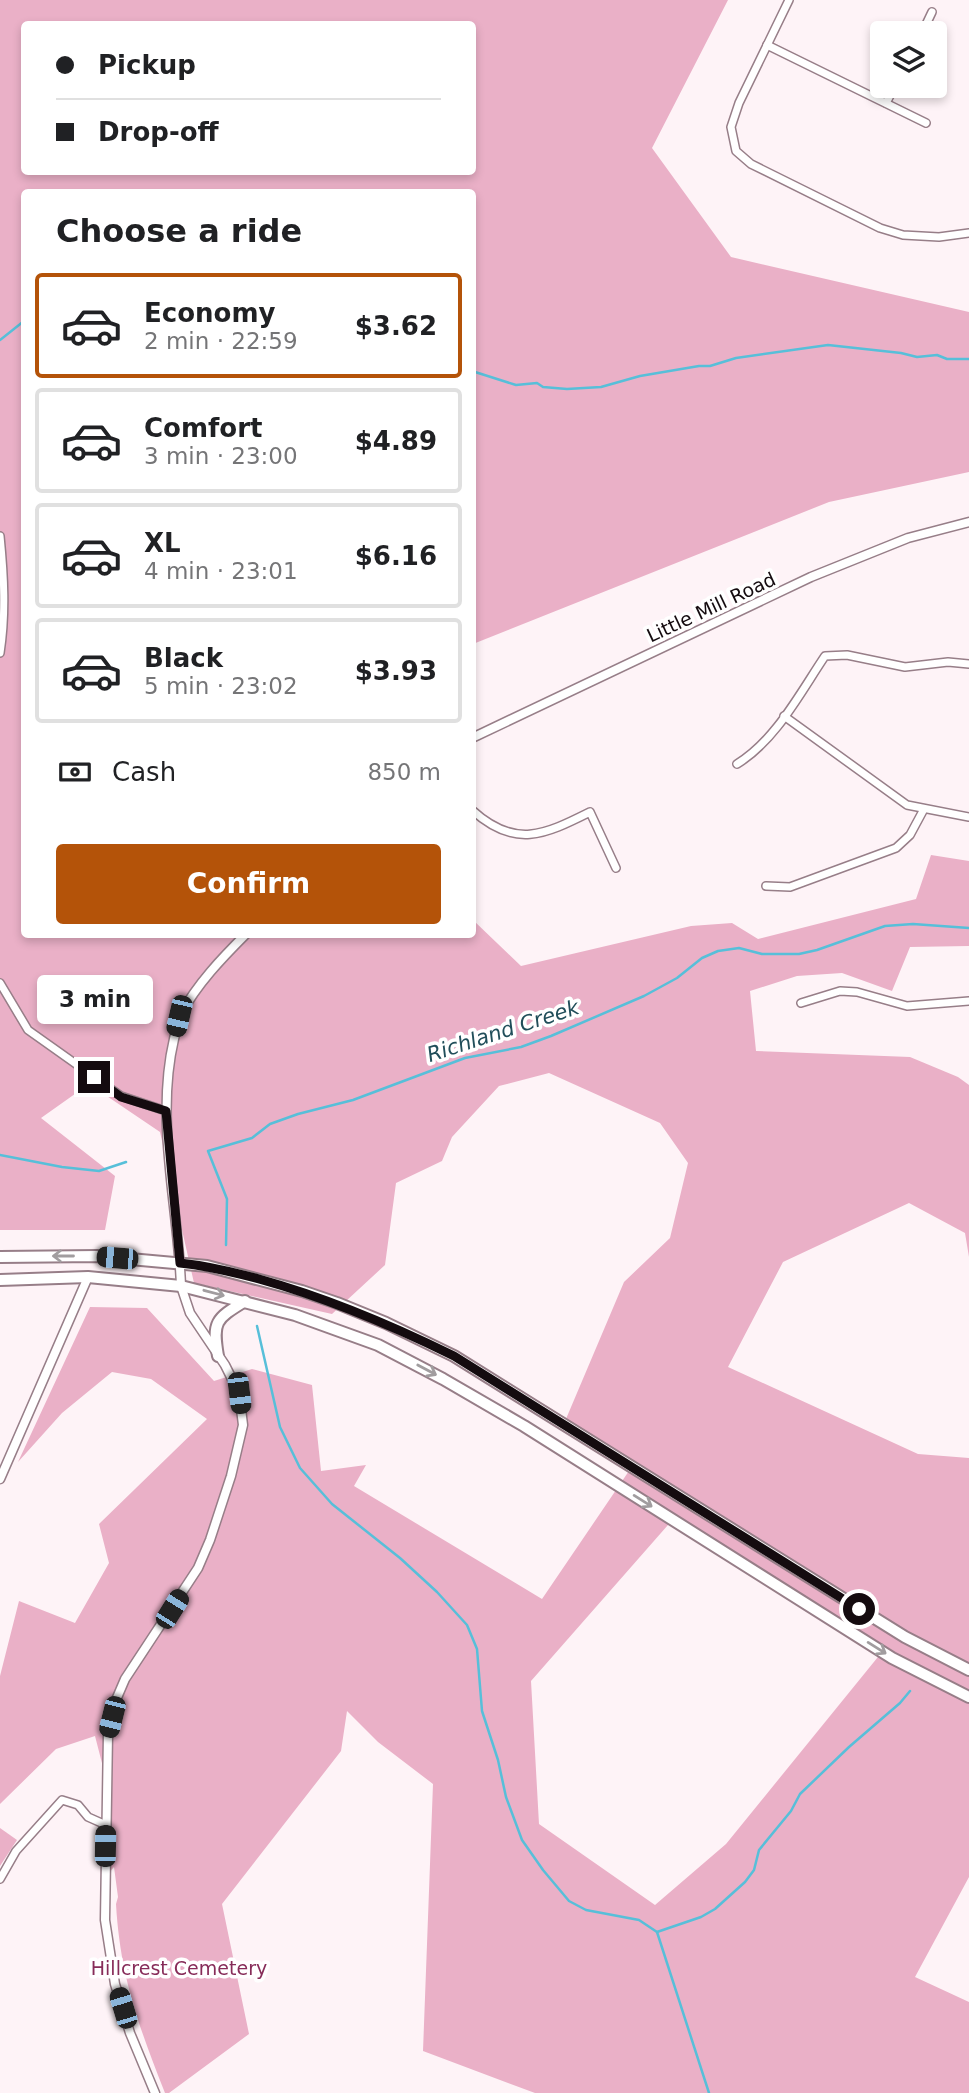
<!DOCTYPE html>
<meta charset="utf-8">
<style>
:root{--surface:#fff;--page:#f2f2f2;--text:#202124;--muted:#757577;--line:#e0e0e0;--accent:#b45309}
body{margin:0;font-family:"DejaVu Sans",sans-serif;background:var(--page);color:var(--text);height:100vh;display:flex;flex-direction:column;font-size:26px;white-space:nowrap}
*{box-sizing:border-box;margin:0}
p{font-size:23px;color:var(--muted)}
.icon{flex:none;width:38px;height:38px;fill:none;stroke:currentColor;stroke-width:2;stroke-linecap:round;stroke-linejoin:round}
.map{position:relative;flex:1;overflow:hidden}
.details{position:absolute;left:21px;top:189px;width:455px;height:749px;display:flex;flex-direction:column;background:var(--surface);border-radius:7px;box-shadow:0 4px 10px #0003}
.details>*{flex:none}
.top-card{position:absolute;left:21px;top:21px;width:455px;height:154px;border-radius:7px;box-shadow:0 4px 10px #0003;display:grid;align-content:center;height:154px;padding:0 35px;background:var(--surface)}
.buttons{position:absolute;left:870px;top:21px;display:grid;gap:14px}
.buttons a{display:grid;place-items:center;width:77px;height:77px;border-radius:7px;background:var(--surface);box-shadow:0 4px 10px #0003;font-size:35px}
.end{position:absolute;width:32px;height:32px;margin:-16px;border:9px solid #140b0f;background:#fff;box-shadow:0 0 0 4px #fff}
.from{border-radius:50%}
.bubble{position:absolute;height:49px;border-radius:7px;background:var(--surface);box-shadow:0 4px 10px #0003;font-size:23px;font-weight:700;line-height:49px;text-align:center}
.car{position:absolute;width:21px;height:42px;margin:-21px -10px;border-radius:9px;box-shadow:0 0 5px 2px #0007;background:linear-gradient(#222 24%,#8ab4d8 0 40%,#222 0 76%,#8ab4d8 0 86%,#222 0)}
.top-card b{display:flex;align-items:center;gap:24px;height:66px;font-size:26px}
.top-card b+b{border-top:2px solid var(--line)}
.top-card i{width:18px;height:18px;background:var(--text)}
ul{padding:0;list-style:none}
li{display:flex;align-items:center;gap:21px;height:105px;margin:0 14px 10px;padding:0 21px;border:4px solid var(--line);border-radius:7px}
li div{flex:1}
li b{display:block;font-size:26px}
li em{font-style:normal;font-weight:700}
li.selected{border-color:var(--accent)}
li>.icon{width:63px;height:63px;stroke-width:1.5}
h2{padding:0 35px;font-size:32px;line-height:84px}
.pay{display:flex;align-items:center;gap:18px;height:77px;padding:0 35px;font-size:26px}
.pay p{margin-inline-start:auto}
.primary-button{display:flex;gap:14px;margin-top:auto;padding:14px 35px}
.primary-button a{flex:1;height:80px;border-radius:7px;background:var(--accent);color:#fff;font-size:28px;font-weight:700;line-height:80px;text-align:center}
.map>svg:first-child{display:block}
.green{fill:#eab0c7;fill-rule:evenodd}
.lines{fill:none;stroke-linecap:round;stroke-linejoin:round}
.stream{stroke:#57bfd9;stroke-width:2.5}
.minor-casing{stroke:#977e88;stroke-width:10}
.tertiary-casing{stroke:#977e88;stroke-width:11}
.primary-casing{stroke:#977e88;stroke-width:14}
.minor{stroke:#fff;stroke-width:7}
.tertiary{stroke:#fff;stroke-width:8}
.primary{stroke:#fff;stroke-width:10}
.oneway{stroke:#a19d9f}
.route{stroke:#140b0f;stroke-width:9}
.labels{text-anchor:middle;stroke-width:7;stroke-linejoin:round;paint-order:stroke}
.street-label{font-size:19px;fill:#140b0f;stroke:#fff}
.park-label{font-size:19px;fill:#872c59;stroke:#fff}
.water-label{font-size:21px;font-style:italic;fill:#214e5a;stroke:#fff}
</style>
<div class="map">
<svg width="969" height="2093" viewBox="0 0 969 2093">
<rect width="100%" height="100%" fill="#fef3f7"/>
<g class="green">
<path d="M0,0H728L652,148L731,257L969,312V472L829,502L473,644L472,192H24V934H472L473,920L521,966L691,926L732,923L758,939L916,899L931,855L969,861V946L910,947L892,991L842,973L797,976L750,991L756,1051L910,1057L958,1077L969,1085V1257L965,1233L909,1203L783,1262L728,1367L918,1454L969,1458V1877L915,1977L969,2002V2093H535L423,2051L433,1784L378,1742L347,1711L341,1751L222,1904L249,2034L169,2093H165C139,2027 120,1976 116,1904L118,1897L114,1867L107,1875L111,1798L95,1736L56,1749L0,1804V1676L19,1601L75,1623L109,1563L99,1524L207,1419L151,1379L112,1372L62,1413L18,1462L90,1307L147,1308L214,1381L252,1369L312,1385L321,1471L366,1465L354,1486L542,1599L633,1465L563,1426L624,1282L670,1238L688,1163L660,1123L549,1073L499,1086L452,1137L442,1161L396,1183L385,1265L332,1314L194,1283L160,1132L89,1084L41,1118L115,1176L105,1230H0ZM24,24H472V172H24ZM675,1517C747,1556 814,1605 882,1652L726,1844L655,1905L539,1824L531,1681Z"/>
<polygon points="0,1828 17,1840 0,1866"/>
</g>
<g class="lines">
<g class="stream">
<polyline points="0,340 24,321"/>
<polyline points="472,371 516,385 537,383 543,387 567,389 601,387 640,376 699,366 710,366 736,358 828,345 901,353 917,357 937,355 947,359 969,359"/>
<polyline points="0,1155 62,1167 99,1171 126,1162"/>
<polyline points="226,1245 227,1199 208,1151 252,1138 270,1124 298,1114 353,1100 465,1058 521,1047 551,1036 644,996 677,978 702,958 718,951 739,948 762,954 799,954 817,950 885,926 913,924 969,928"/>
<polyline points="257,1326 280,1427 300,1468 332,1504 400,1558 437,1592 467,1625 477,1649 482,1711 498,1760 506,1797 522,1840 543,1870 569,1901 586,1910 639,1920 657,1932 709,2093"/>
<polyline points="657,1932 701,1917 715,1909 745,1882 754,1870 759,1850 791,1811 800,1794 849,1747 900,1703 910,1691"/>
</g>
<defs>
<g id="minor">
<polyline points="789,0 739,103 731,127 736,151 751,164 880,228 903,235 939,237 969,233"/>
<polyline points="922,33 932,12"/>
<polyline points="767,45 926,123"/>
<polyline points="886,103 895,86"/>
<path d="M0,536C4,576 6,614 0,653"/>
<polyline points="784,716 907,805 969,817"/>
<path d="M737,764C776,740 800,693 825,656L847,655L905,667L948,662L969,664"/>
<path d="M472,810C515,849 544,835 590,812L616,868"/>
<polyline points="766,886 790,887 896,848 910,835 924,809"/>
<polyline points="0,983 28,1030 121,1096 166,1111"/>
<polyline points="801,1003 840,991 857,992 907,1006 969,1001"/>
<polyline points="0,1879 16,1851 62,1800 78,1805 88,1817 106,1825"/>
</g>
<g id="tertiary">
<polyline points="472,738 811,577 908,538 969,522"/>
<polyline points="0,1479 88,1277"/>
<path d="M155,2093L130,2033L115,1984L105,1920L108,1734L116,1700L125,1679L198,1568L210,1540L231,1476L243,1425L239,1393L225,1365L190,1313L181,1286C178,1204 155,1120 174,1039C176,1031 177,1021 181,1014C197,984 222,958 246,934"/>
</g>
<g id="primary">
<polyline points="0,1257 97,1256 207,1266 302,1291 337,1303 386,1323 454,1356 905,1637 969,1670"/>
<polyline points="0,1280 88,1277 181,1286 295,1315 378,1345 443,1379 524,1426 892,1658 969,1697"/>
<path d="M218,1356C212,1321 216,1319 245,1301"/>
</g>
</defs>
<use href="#minor" class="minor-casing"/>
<use href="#tertiary" class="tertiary-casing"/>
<use href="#primary" class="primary-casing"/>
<use href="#minor" class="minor"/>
<use href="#tertiary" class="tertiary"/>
<use href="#primary" class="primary"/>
</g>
<defs><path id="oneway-shaft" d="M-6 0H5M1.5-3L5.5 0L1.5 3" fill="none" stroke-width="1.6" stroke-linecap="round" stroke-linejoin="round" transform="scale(1.75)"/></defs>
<g class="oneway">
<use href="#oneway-shaft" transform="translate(63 1256) rotate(-180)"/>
<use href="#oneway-shaft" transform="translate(214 1293) rotate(15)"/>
<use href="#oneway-shaft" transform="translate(427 1370) rotate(28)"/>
<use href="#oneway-shaft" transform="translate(643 1501) rotate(32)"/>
<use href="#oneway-shaft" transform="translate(877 1648) rotate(32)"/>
</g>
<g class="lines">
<path class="route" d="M94,1077L121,1097L166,1111L180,1263C208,1266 233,1272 259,1279C328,1298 391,1325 454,1356L859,1609"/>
</g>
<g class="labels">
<g class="street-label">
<text transform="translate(711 607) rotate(-25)" y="7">Little Mill Road</text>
</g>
<g class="park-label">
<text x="179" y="1975">Hillcrest Cemetery</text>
</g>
<g class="water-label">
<text transform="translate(503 1031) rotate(-18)" y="7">Richland Creek</text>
</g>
</g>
</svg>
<div class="buttons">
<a><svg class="icon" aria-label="layers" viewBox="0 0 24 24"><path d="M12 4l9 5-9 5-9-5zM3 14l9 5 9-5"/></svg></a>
</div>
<i class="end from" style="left:859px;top:1609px"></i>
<i class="end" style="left:94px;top:1077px"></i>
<div class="bubble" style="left:37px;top:975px;width:116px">3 min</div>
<i class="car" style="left:179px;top:1016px;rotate:193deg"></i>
<i class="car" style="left:117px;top:1258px;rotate:275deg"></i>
<i class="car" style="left:239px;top:1393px;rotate:173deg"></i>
<i class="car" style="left:172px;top:1609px;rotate:32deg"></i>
<i class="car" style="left:112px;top:1717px;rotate:194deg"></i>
<i class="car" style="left:105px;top:1846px;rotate:1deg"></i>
<i class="car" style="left:123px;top:2008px;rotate:343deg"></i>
<div class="top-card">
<b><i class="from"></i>Pickup</b>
<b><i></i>Drop-off</b>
</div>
<section class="details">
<h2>Choose a ride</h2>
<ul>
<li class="selected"><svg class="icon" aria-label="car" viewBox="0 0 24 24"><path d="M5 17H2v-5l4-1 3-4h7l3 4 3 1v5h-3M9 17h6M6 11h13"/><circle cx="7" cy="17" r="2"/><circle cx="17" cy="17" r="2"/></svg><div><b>Economy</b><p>2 min · 22:59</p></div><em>$3.62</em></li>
<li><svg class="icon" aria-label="car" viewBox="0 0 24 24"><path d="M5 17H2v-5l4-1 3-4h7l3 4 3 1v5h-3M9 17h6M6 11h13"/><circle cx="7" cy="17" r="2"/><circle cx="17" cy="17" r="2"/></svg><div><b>Comfort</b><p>3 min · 23:00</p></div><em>$4.89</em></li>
<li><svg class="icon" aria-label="car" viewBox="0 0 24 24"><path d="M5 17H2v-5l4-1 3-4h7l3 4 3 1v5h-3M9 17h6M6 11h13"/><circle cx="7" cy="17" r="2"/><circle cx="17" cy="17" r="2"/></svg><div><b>XL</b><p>4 min · 23:01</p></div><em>$6.16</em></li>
<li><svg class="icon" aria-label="car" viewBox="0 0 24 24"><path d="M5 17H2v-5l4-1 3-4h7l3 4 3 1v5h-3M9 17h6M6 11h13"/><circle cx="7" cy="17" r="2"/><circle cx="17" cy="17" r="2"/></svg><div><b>Black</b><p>5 min · 23:02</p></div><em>$3.93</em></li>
</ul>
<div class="pay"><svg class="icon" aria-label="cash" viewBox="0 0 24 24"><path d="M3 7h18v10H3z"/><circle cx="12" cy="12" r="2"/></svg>Cash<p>850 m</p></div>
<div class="primary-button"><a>Confirm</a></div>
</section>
</div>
